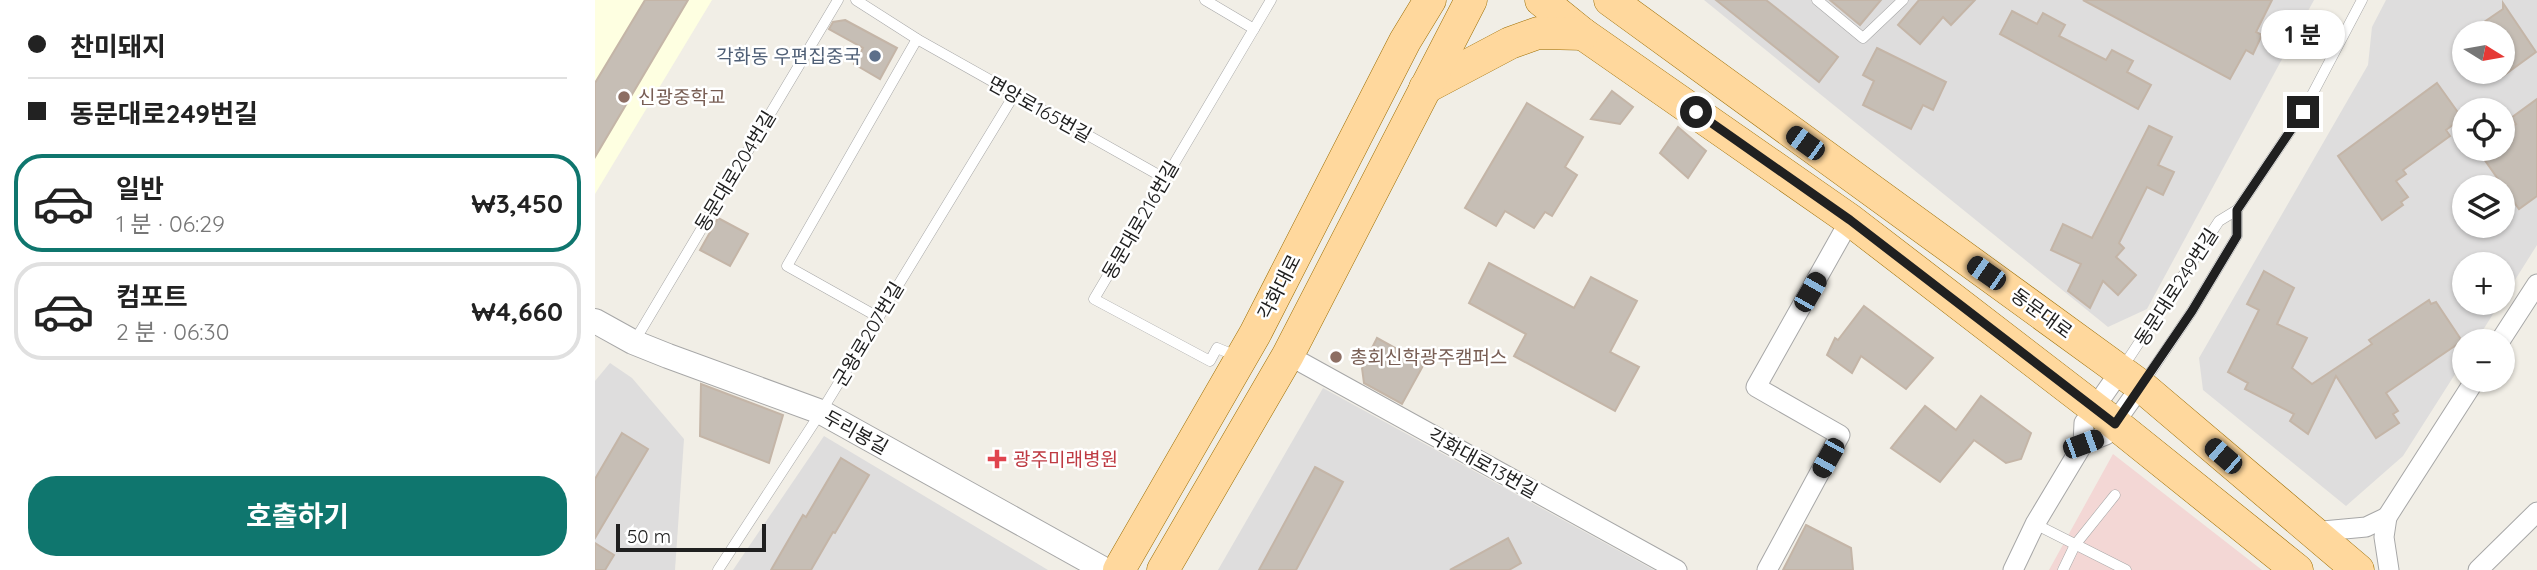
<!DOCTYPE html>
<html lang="ko">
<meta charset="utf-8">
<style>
:root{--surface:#fff;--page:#f2f2f2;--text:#222;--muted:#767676;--line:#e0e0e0;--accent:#0f766e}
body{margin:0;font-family:Quicksand,"Noto Sans KR",sans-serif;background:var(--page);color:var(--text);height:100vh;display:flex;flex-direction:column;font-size:26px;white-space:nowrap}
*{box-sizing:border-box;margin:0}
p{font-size:23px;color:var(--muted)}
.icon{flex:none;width:38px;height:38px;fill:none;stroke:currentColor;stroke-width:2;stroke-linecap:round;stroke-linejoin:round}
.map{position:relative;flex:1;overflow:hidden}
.side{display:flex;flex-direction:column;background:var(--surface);width:595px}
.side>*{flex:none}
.banner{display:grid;align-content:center;height:154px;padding:0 28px;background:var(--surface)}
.needle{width:46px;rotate:101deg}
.controls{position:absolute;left:1857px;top:21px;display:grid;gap:14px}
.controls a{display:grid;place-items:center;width:63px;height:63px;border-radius:50%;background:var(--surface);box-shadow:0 2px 5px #0004;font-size:35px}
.scale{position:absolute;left:21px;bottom:18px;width:150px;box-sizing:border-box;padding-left:7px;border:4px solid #202020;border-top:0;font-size:19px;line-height:24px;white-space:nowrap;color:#202020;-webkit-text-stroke:5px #fff;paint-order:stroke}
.end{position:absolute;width:32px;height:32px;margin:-16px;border:9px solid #202020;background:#fff;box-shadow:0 0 0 4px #fff}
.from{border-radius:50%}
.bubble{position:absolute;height:49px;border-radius:24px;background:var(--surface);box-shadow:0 2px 5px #0004;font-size:23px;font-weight:700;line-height:49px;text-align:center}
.car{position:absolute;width:21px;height:42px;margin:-21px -10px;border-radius:9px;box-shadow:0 0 5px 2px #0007;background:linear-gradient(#222 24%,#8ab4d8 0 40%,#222 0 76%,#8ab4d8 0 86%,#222 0)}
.banner b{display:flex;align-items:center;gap:24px;height:66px;font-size:26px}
.banner b+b{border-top:2px solid var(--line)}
.banner i{width:18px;height:18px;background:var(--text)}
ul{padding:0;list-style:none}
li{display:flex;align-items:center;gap:21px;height:98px;margin:0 14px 10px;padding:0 14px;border:4px solid var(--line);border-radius:28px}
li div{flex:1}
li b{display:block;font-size:26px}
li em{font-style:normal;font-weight:700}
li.selected{border-color:var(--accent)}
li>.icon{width:63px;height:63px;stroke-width:1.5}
.button{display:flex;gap:14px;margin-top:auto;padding:14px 28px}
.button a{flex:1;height:80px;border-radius:28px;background:var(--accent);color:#fff;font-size:28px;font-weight:700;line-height:80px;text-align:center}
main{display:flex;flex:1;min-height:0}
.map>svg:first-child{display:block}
.residential{fill:#dedddd;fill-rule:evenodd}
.commercial{fill:#f3d7d5}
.education{fill:#feffe1}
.building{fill:#c6beb5;stroke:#c4b5a7;stroke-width:2}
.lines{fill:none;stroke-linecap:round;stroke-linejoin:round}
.service-casing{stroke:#a7a7a7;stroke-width:11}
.minor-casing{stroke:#a7a7a7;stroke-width:21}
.tertiary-casing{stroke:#a7a7a7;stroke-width:26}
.primary-casing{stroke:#9c6d00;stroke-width:33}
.service{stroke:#fff;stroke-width:10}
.minor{stroke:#fff;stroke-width:19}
.tertiary{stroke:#fff;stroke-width:24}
.primary{stroke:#ffd89d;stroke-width:32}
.route{stroke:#202020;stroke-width:9}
.service-dot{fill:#5c6f8a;stroke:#fff;stroke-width:2.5}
.education-dot{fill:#8d6e63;stroke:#fff;stroke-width:2.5}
.health-dot{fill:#e0444e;stroke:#fff;stroke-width:2.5}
.labels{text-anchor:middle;stroke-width:5;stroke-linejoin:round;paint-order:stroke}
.service-label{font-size:19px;fill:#4e5e75;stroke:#fff;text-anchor:end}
.education-label{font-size:19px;fill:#785e54;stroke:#fff;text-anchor:start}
.street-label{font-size:19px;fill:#202020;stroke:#fff}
.health-label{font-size:19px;fill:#be3a42;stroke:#fff;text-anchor:start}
</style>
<main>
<section class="side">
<div class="banner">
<b><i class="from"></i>찬미돼지</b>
<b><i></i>동문대로249번길</b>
</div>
<ul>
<li class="selected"><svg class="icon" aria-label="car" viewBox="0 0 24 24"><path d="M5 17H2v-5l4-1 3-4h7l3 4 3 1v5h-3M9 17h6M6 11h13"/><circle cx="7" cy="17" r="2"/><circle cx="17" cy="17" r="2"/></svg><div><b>일반</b><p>1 분 · 06:29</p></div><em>₩3,450</em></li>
<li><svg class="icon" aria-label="car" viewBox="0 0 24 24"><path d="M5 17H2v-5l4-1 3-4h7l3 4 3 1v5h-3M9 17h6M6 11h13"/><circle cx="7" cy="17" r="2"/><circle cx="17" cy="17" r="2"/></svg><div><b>컴포트</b><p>2 분 · 06:30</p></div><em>₩4,660</em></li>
</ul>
<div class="button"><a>호출하기</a></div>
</section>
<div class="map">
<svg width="1942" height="570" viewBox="0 0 1942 570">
<rect width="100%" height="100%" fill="#f1eee6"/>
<g class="residential">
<polygon points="1109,0 1719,0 1552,309 1513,327"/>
<path d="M1791,0H1942V245L1908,299V264H1869V303H1905L1881,341H1869V360L1808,456L1751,506L1608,390L1604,358L1773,65L1777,27ZM1869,33H1908V72H1869ZM1869,110H1908V149H1869ZM1869,187H1908V226H1869Z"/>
<polygon points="15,363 37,378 89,439 80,570 0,570 0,381"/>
<polygon points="728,388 1059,570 623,570"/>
<polygon points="229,436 453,570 138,570"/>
</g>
<polygon class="commercial" points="1518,454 1667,570 1454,570"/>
<polygon class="education" points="0,0 117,0 0,194"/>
<g class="building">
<polygon points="50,0 93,0 0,157 0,83"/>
<polygon points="1121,0 1171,0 1243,57 1224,82"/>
<polygon points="1235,0 1286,0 1265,25"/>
<polygon points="1324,0 1380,0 1356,25 1348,17 1325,44 1303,25"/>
<polygon points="1488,0 1677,0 1661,32 1667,35 1658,54 1651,50 1635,79"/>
<polygon points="1908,3 1941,52 1908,76 1908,33 1873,33 1908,9"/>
<polygon points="1417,11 1442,24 1448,13 1470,25 1464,36 1511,60 1517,50 1538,61 1532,72 1556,85 1543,109 1405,34"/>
<polygon points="250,20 302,48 285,79 259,64 268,48 234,29 238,22"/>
<polygon points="1282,48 1351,82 1338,110 1328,105 1316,129 1268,105 1279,81 1268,75"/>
<polygon points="1842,83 1867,118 1851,130 1855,136 1808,170 1811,174 1801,181 1813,197 1806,202 1808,205 1787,220 1743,156"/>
<polygon points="1017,91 1038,107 1025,124 996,119"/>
<polygon points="1942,99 1942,196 1924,209 1882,149 1908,149 1908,133 1921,124 1916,118"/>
<polygon points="932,103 988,137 970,167 982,175 957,216 950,212 939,228 910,211 901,226 870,208"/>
<polygon points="1554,126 1577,137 1563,165 1579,172 1568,195 1552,187 1524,243 1529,248 1521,257 1541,275 1523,295 1508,281 1495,308 1473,291 1486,264 1456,250 1468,224 1497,238"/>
<polygon points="1083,127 1111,151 1093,178 1065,153"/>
<polygon points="123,218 153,234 135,266 105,250"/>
<polygon points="894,263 979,308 996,277 1042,301 1015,352 1044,367 1020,411 919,356 931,334 874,303"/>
<polygon points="1669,271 1699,288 1682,324 1712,338 1697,368 1717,384 1777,344 1774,340 1834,300 1836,304 1841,302 1867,341 1791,393 1803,411 1798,414 1804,423 1781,438 1741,376 1713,434 1695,421 1699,414 1650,389 1653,383 1633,372 1664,310 1652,304"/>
<polygon points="1269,306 1338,358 1311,389 1266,356 1257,373 1232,355 1240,338 1243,340"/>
<polygon points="782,338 829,364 807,404 769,383 767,368"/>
<polygon points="106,384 188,415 174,463 105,436"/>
<polygon points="1386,396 1436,433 1426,459 1411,463 1379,440 1345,482 1296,448 1330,406 1361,430"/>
<polygon points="27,433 53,449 0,538 0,479"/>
<polygon points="246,458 274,475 240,533 238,532 216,570 176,570 208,515 211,517"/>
<polygon points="720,467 748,482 701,570 664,570"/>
<polygon points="1211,525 1256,548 1258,570 1188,570"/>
<polygon points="913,538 926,563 914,570 855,570"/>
<polygon points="0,543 19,555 10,570 0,570"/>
</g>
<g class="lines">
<defs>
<g id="service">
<polyline points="261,0 322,39 569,178"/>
<polyline points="610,0 659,29"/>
<polyline points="1222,0 1268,38 1308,0"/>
<polyline points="283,317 192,266 322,39"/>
<polyline points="39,342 243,0"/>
<polyline points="644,357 622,348 615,361 499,299 676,0"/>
<polyline points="1528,367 1624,221 1642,210 1708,112 1767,0"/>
<polyline points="1549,382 1597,311 1642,236 1642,210"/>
<polyline points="1440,524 1531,570"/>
<polyline points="123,570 226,412 419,95"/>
<polyline points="1468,570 1480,545 1520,495"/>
</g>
<g id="minor">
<polyline points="1905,341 1942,284"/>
<polyline points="693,355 1082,570"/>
<polyline points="1488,444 1511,435 1546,386"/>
<polyline points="1792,517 1880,380"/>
<polyline points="1717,532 1771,527 1792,517 1789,537 1794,570"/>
<polyline points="1172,570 1245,435 1161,387 1255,220"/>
<polyline points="1418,570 1440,524 1488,444 1489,423 1526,370"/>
<polyline points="1883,570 1942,512"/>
</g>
<polyline id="tertiary" points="0,321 38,342 73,356 226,412 510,570"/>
<g id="primary">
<polyline points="946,0 988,34 1255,220 1519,423 1702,570"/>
<polyline points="1015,0 1546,386 1763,570"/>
<polyline points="830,88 915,43 943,33 988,34"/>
<polyline points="524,570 660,334 810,41 835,0"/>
<polyline points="568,570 693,355 876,0"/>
</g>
</defs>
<use href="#service" class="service-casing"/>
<use href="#minor" class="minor-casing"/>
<use href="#tertiary" class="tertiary-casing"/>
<use href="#primary" class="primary-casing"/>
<use href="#service" class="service"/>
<use href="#minor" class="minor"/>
<use href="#tertiary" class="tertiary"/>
<use href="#primary" class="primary"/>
</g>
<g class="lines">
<polyline class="route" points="1101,112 1255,220 1520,424 1597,311 1642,236 1642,210 1708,112"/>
</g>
<circle class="service-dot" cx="280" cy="56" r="7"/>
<g class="education-dot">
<circle cx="29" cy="97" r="7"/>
<circle cx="741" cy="357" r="7"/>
</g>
<path class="health-dot" d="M398.5 448.5h7v7h7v7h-7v7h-7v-7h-7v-7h7z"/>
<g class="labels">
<g class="service-label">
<text x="266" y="63">각화동 우편집중국</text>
</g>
<g class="education-label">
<text x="43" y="104">신광중학교</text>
<text x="755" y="364">총회신학광주캠퍼스</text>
</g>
<g class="street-label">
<text transform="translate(445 109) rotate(29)" y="7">면앙로165번길</text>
<text transform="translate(140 171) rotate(-59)" y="7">동문대로204번길</text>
<text transform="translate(545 220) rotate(-60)" y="7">동문대로216번길</text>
<text transform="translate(684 287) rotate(-63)" y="7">각화대로</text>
<text transform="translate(1581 287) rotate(-57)" y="7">동문대로249번길</text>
<text transform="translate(1447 313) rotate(36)" y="7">동문대로</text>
<text transform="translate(273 334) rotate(-59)" y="7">군왕로207번길</text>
<text transform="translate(261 432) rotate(29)" y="7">두리봉길</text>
<text transform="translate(888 463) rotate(29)" y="7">각화대로13번길</text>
</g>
<g class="health-label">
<text x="418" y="466">광주미래병원</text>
</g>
</g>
</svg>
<div class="controls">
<a><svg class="needle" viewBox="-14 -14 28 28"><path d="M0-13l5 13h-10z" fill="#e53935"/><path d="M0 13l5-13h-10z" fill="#767676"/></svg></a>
<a><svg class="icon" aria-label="locate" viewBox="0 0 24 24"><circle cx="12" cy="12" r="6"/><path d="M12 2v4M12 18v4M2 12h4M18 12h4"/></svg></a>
<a><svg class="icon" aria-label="layers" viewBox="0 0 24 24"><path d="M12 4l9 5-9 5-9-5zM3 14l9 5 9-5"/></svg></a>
<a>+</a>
<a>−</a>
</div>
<div class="scale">50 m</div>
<i class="end from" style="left:1101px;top:112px"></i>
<i class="end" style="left:1708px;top:112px"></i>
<div class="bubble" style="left:1666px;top:10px;width:84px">1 분</div>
<i class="car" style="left:1210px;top:143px;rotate:306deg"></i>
<i class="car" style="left:1391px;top:273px;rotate:305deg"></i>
<i class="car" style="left:1215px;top:292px;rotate:30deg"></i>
<i class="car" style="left:1488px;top:444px;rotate:70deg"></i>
<i class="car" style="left:1628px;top:456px;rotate:311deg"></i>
<i class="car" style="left:1233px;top:458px;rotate:209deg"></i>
</div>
</main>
